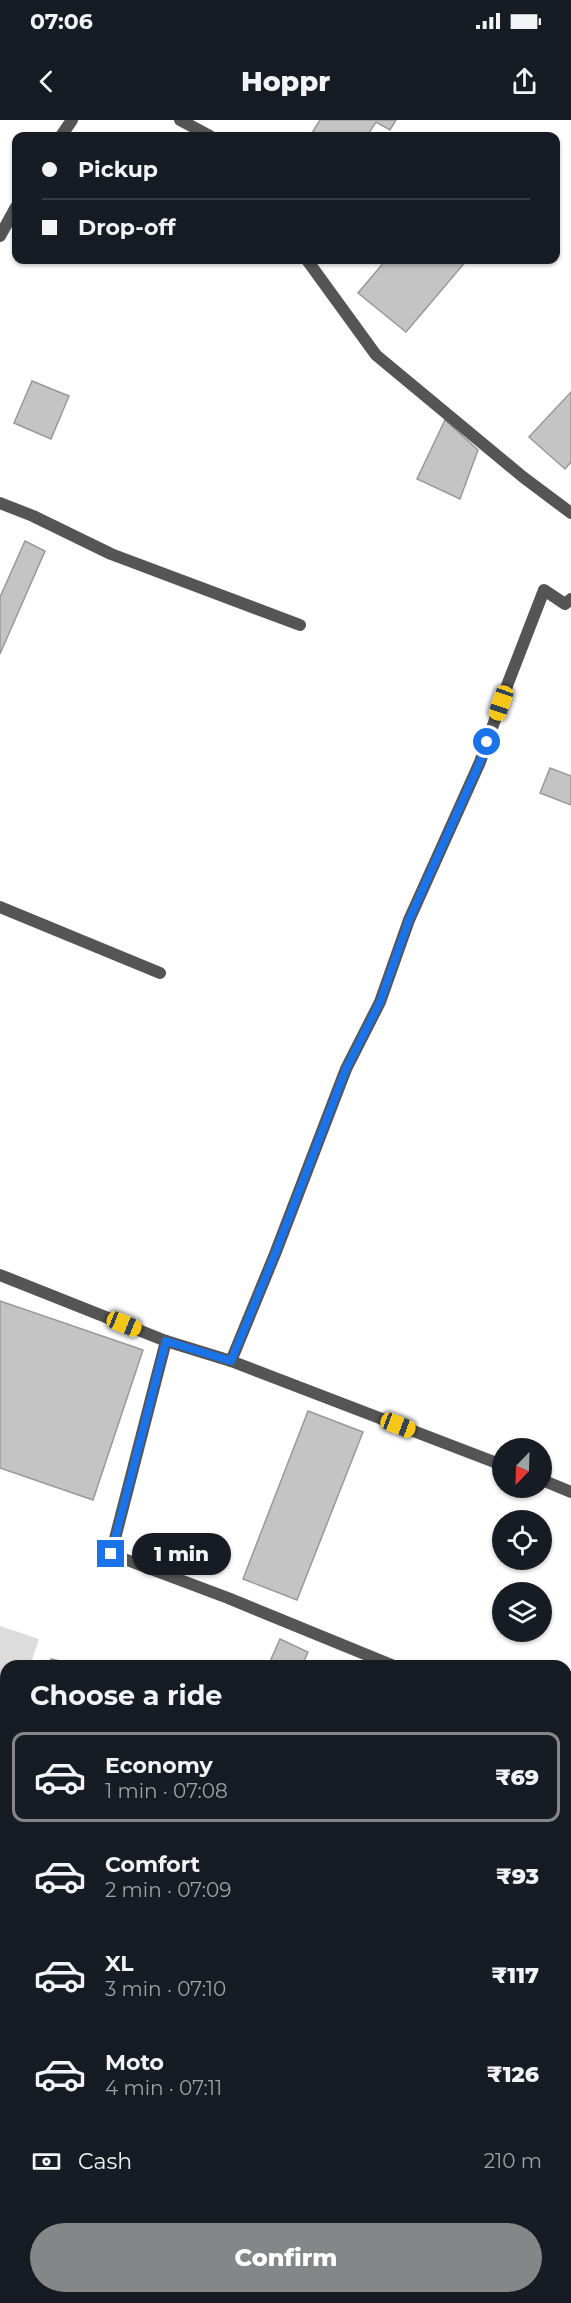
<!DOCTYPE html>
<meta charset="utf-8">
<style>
:root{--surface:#171b24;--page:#20242c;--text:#f1f3f6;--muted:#9ea1a6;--line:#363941;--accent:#858687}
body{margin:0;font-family:Montserrat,sans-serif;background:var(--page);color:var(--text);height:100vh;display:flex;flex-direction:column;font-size:22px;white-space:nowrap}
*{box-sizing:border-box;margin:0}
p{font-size:20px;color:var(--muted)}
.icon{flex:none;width:33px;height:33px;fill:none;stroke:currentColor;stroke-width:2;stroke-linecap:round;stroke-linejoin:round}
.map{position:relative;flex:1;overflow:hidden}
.details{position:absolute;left:0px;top:1540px;width:572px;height:644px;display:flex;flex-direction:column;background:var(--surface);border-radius:18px 18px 0 0;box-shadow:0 2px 4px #0004}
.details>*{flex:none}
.top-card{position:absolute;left:12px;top:12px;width:548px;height:132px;border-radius:12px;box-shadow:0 2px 4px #0004;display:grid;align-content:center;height:132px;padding:0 30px;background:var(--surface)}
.needle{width:39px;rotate:203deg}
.fabs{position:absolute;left:492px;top:1318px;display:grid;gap:12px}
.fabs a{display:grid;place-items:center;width:60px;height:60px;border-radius:50%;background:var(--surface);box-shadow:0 2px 4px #0004;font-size:30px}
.end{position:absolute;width:27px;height:27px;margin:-14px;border:8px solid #1a73e8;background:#fff;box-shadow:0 0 0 3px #fff}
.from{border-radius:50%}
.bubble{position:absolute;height:42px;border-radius:21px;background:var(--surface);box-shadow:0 2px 4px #0004;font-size:20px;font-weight:800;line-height:42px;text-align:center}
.car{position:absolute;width:18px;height:36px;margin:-18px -9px;border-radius:8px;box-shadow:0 0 4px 2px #0007;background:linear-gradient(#f5c518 24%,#345 0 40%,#f5c518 0 76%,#345 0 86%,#f5c518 0)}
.top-card b{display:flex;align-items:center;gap:21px;height:57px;font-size:22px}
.top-card b+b{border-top:2px solid var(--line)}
.top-card i{width:15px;height:15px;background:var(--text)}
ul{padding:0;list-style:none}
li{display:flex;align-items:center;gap:18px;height:90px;margin:0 12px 9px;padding:0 18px;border:3px solid transparent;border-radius:12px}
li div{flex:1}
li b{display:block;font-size:22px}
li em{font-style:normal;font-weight:800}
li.on{border-color:var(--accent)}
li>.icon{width:54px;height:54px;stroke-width:1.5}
h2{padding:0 30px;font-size:27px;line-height:72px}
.pay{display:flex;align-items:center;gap:15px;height:66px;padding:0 30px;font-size:22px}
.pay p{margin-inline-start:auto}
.cta{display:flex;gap:12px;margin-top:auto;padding:12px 30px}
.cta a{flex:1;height:69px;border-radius:36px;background:var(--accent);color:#fff;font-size:24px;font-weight:800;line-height:69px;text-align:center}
.status{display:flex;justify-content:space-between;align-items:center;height:42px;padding:0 30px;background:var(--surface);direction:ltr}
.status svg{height:16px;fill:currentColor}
header{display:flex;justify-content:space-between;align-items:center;height:78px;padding:0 30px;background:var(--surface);font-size:27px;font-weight:800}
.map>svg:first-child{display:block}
.green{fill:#dcdcdc}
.building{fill:#c4c4c4;stroke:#999;stroke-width:1.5}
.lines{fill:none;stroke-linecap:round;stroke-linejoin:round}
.minor{stroke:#555;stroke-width:12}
.route{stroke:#1a73e8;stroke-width:8}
</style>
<div class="status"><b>07:06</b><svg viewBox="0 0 49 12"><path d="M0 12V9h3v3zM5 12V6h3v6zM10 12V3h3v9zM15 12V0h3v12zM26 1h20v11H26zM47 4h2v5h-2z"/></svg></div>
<header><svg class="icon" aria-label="back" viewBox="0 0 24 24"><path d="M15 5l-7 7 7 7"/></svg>Hoppr<svg class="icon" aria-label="share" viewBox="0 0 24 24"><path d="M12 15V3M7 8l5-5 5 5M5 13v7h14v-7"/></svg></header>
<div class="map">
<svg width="571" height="2183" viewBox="0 0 571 2183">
<rect width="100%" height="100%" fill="#fff"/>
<polygon class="green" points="0,1506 39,1519 30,1546 6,1546 6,1619 0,1638"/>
<g class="building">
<polygon points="320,0 396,0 390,10 376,2 367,16 310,16"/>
<polygon points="386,140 467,140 406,212 358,173"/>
<polygon points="32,261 69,276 51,319 14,303"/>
<polygon points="571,272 571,342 565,349 529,317"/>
<polygon points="445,300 478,330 460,379 417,359"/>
<polygon points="25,421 45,431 0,534 0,477"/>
<polygon points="550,648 571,656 571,685 540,673"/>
<polygon points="0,1181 143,1230 93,1380 0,1348"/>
<polygon points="308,1291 363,1312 297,1480 243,1459"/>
<polygon points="280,1519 308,1532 302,1546 268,1546"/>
<polygon points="51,1539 83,1546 50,1546"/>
<polygon points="566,1685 571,1688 571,1708 566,1716"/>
<polygon points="0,1736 6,1738 6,1849 0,1847"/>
<polygon points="571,1788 571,1825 566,1820 566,1795"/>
<polygon points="566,1838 571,1842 571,2001 566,2008"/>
<polygon points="6,1949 6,1986 0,1983 0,1963"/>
<polygon points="0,1991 6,1993 6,2043 0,2041"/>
<polygon points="0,2051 5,2054 6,2052 6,2101 0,2098"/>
<polygon points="0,2111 6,2114 6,2166 0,2180"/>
<polygon points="44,2178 91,2178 90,2183 58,2183"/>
<polygon points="115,2178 166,2178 173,2183 111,2183"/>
</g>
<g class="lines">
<g class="minor">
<polyline points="180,0 210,16"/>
<polyline points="61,16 72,0"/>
<polyline points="0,116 16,87"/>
<polyline points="307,140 376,235 523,357 571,393"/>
<polyline points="0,383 33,396 111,434 300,505"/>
<polyline points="0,787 160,853"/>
<polyline points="0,1155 166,1221 231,1241 502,1345"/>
<polyline points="166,1221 111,1434 228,1478 394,1546"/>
<polyline points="231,1241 275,1134 346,949 380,882 409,800 480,642 508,563 544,470 565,484 571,479"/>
<polyline points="542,1360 571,1372"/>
<polyline points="566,1666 571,1671"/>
<polyline points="566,1768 571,1761"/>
<polyline points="0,1884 6,1887"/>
<polyline points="0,1910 6,1896"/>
<polyline points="101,2183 103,2178"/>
</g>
</g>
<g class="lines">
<polyline class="route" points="111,1434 166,1221 231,1241 275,1134 346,949 380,882 409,800 480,642 487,622"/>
</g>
</svg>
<div class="fabs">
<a><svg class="needle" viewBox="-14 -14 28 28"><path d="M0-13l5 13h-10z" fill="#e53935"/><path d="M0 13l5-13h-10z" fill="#9ea1a6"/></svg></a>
<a><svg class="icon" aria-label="locate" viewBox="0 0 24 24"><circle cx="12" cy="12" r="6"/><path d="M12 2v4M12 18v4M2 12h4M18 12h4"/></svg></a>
<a><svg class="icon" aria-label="layers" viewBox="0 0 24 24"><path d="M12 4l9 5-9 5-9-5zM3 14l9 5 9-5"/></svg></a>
</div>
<i class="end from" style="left:487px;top:622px"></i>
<i class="end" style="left:111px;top:1434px"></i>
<div class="bubble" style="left:132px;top:1413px;width:99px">1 min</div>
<i class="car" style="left:501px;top:583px;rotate:199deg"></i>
<i class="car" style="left:124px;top:1204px;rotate:112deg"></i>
<i class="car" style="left:398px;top:1305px;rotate:111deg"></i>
<div class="top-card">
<b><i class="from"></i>Pickup</b>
<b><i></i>Drop-off</b>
</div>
<section class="details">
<h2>Choose a ride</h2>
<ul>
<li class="on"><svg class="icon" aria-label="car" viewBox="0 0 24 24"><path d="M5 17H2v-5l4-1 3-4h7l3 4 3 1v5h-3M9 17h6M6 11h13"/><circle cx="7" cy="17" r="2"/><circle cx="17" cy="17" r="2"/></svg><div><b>Economy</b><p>1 min · 07:08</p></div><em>₹69</em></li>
<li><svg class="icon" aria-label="car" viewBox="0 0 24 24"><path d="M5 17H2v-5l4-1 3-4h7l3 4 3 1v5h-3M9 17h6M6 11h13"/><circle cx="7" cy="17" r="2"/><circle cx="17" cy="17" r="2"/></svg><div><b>Comfort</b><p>2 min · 07:09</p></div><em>₹93</em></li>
<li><svg class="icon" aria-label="car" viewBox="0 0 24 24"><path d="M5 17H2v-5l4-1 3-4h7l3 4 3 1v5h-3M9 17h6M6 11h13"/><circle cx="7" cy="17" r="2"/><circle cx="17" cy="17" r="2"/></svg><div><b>XL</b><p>3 min · 07:10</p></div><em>₹117</em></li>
<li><svg class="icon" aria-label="car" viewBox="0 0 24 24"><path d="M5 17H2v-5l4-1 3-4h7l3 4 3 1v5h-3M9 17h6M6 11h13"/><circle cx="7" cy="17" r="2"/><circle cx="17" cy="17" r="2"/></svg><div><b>Moto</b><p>4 min · 07:11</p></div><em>₹126</em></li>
</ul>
<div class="pay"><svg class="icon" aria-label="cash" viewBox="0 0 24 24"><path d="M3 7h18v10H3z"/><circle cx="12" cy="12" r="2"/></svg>Cash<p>210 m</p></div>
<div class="cta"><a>Confirm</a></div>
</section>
</div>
